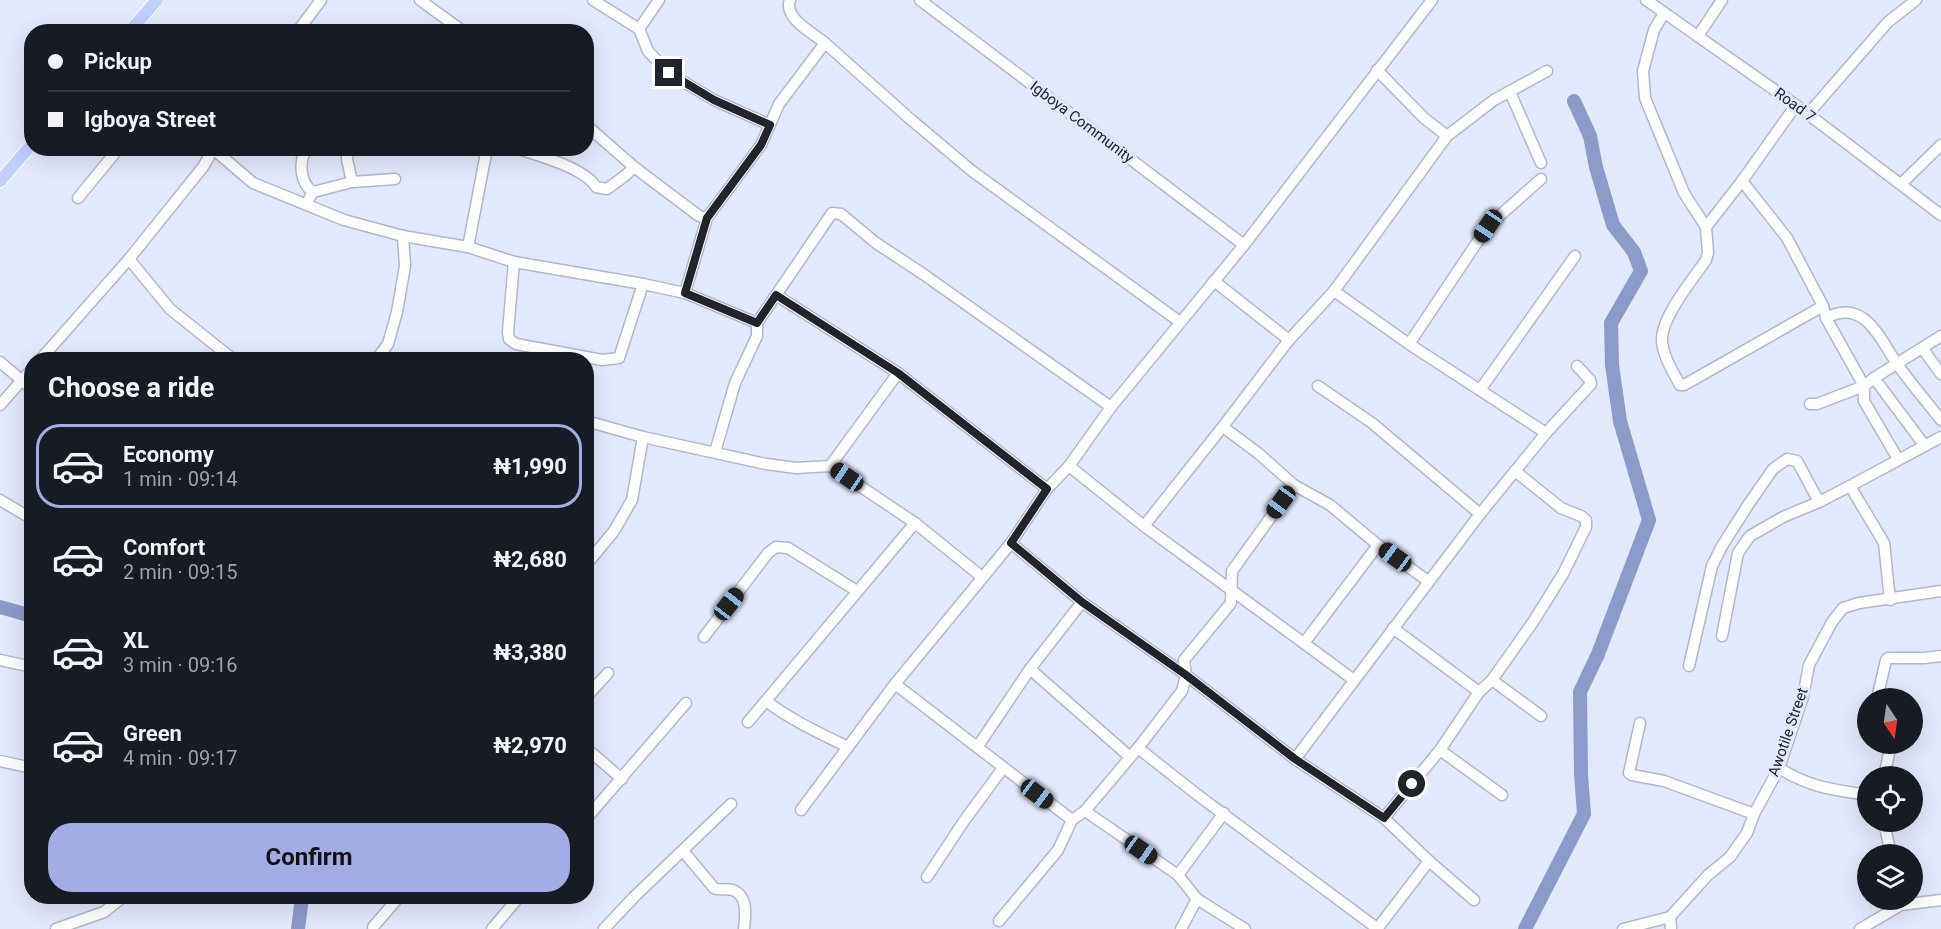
<!DOCTYPE html>
<meta charset="utf-8">
<style>
:root{--surface:#171b24;--page:#242831;--text:#f1f3f6;--muted:#9ea1a6;--line:#363941;--accent:#a3ade3}
body{margin:0;font-family:Roboto,sans-serif;background:var(--page);color:var(--text);height:100vh;display:flex;flex-direction:column;font-size:22px;white-space:nowrap}
*{box-sizing:border-box;margin:0}
p{font-size:20px;color:var(--muted)}
.icon{flex:none;width:33px;height:33px;fill:none;stroke:currentColor;stroke-width:2;stroke-linecap:round;stroke-linejoin:round}
.map{position:relative;flex:1;overflow:hidden}
.details{position:absolute;left:24px;top:352px;width:570px;height:552px;display:flex;flex-direction:column;background:var(--surface);border-radius:24px;box-shadow:0 6px 24px #0002}
.details>*{flex:none}
.guide{position:absolute;left:24px;top:24px;width:570px;height:132px;border-radius:24px;box-shadow:0 6px 24px #0002;display:grid;align-content:center;height:132px;padding:0 24px;background:var(--surface)}
.needle{width:39px;rotate:167deg}
.controls{position:absolute;left:1857px;top:688px;display:grid;gap:12px}
.controls a{display:grid;place-items:center;width:66px;height:66px;border-radius:50%;background:var(--surface);box-shadow:0 6px 24px #0002;font-size:30px}
.end{position:absolute;width:27px;height:27px;margin:-14px;border:8px solid #22242b;background:#fff;box-shadow:0 0 0 3px #fff}
.from{border-radius:50%}
.car{position:absolute;width:18px;height:36px;margin:-18px -9px;border-radius:8px;box-shadow:0 0 4px 2px #0007;background:linear-gradient(#222 24%,#8ab4d8 0 40%,#222 0 76%,#8ab4d8 0 86%,#222 0)}
.guide b{display:flex;align-items:center;gap:21px;height:57px;font-size:22px}
.guide b+b{border-top:2px solid var(--line)}
.guide i{width:15px;height:15px;background:var(--text)}
ul{padding:0;list-style:none}
li{display:flex;align-items:center;gap:18px;height:84px;margin:0 12px 9px;padding:0 12px;border:3px solid transparent;border-radius:24px}
li div{flex:1}
li b{display:block;font-size:22px}
li em{font-style:normal;font-weight:700}
li.active{border-color:var(--accent)}
li>.icon{width:54px;height:54px;stroke-width:1.5}
h2{padding:0 24px;font-size:27px;line-height:72px}
.primary-button{display:flex;gap:12px;margin-top:auto;padding:12px 24px}
.primary-button a{flex:1;height:69px;border-radius:24px;background:var(--accent);color:#111;font-size:24px;font-weight:700;line-height:69px;text-align:center}
.map>svg:first-child{display:block}
.lines{fill:none;stroke-linecap:round;stroke-linejoin:round}
.river{stroke:#8d9bca;stroke-width:14}
.minor-casing{stroke:#b2b8ca;stroke-width:13}
.major-casing{stroke:#fff;stroke-width:14}
.minor{stroke:#fff;stroke-width:10}
.major{stroke:#c2d0fd;stroke-width:12}
.route{stroke:#22242b;stroke-width:8}
.labels{text-anchor:middle;stroke-width:6;stroke-linejoin:round;paint-order:stroke}
.street-label{font-size:15px;fill:#22242b;stroke:#e3e9fc}
</style>
<div class="map">
<svg width="1941" height="929" viewBox="0 0 1941 929">
<rect width="100%" height="100%" fill="#e3e9fc"/>
<g class="lines">
<g class="river">
<polyline points="0,607 32,616"/>
<polyline points="298,929 302,897"/>
<polyline points="1525,929 1584,814 1581,774 1580,692 1598,654 1649,520 1620,421 1612,365 1611,323 1641,271 1634,252 1613,225 1596,167 1590,136 1574,101"/>
</g>
<defs>
<g id="minor">
<polyline points="420,0 464,32"/>
<polyline points="593,0 639,29 648,51 669,73 714,100 770,125"/>
<path d="M790,0C783,18 813,33 825,43"/>
<polyline points="920,0 1244,245"/>
<polyline points="1646,0 1796,105 1941,215"/>
<polyline points="1664,13 1654,30 1643,71 1645,98 1684,193 1706,227"/>
<polyline points="639,29 659,0"/>
<polyline points="297,32 321,0"/>
<polyline points="1698,36 1722,0"/>
<polyline points="1377,70 1424,118 1447,136"/>
<polyline points="1510,92 1541,163"/>
<path d="M1796,105L1742,181L1706,227L1708,253L1706,260C1693,279 1664,314 1662,337C1661,353 1673,372 1680,385H1684L1823,306"/>
<polyline points="1808,114 1888,22 1916,0"/>
<polyline points="586,125 634,167 699,216 707,218"/>
<polyline points="212,148 253,183 344,220 403,236 468,247 514,262 643,284 685,293 757,323"/>
<path d="M307,148C298,162 300,183 313,192"/>
<polyline points="348,148 347,159 352,182"/>
<path d="M516,148C537,155 585,168 596,187L607,189L626,175L634,167"/>
<path d="M1742,181L1787,238L1823,306L1826,318C1865,297 1880,340 1898,365C1911,384 1927,402 1941,420"/>
<polyline points="1901,184 1941,145"/>
<polyline points="78,198 119,148"/>
<polyline points="306,204 313,192 352,182 395,179"/>
<polyline points="468,247 487,148"/>
<polyline points="129,259 170,309 234,360"/>
<polyline points="514,262 508,332 509,339 516,344 602,360 619,358 643,284"/>
<polyline points="1214,281 1289,340"/>
<polyline points="1334,291 1409,344 1546,433"/>
<polyline points="685,293 707,218 761,145 779,104 825,43 909,118 972,171 1180,322"/>
<polyline points="776,295 898,373 1047,489"/>
<polyline points="1826,318 1864,386 1864,401 1898,459"/>
<polyline points="1409,344 1488,226 1541,179"/>
<polyline points="1923,349 1941,374"/>
<polyline points="40,360 129,259 203,167 214,148"/>
<polyline points="376,360 388,344 397,312 405,266 403,236"/>
<polyline points="0,362 32,389"/>
<polyline points="1874,378 1925,446"/>
<polyline points="1318,386 1372,423 1480,514"/>
<polyline points="1480,390 1575,256"/>
<polyline points="1810,404 1817,404 1864,386 1874,378 1941,336"/>
<polyline points="0,405 32,369"/>
<polyline points="586,421 643,437 766,464 796,468 830,466 915,523 982,577"/>
<polyline points="1223,427 1258,453 1294,485 1330,505 1378,545 1428,581"/>
<polyline points="715,452 735,383 757,336 757,323 832,213 841,214 876,243 923,274 1111,407"/>
<polyline points="830,466 898,373"/>
<polyline points="1069,466 1144,526 1354,680"/>
<polyline points="1850,486 1884,543 1890,600"/>
<polyline points="0,500 32,519"/>
<polyline points="1144,526 1224,425 1289,340 1334,291 1447,136 1494,100 1547,71"/>
<polyline points="1011,543 1082,602 1186,675 1295,759 1384,818 1429,861 1474,900"/>
<polyline points="586,565 614,531 632,500 643,437"/>
<polyline points="1393,628 1479,692"/>
<polyline points="1722,636 1738,553 1750,536 1783,517 1819,502 1850,486 1941,437"/>
<polyline points="704,637 768,553 776,547 788,548 857,591"/>
<polyline points="1304,643 1378,545"/>
<polyline points="0,660 32,667"/>
<polyline points="1689,666 1712,566 1722,546 1748,505 1773,469 1787,459 1797,461 1819,502"/>
<polyline points="1030,669 1130,757"/>
<polyline points="1492,680 1541,716"/>
<polyline points="895,684 1072,820"/>
<polyline points="586,697 608,673"/>
<polyline points="1877,699 1886,660 1888,658 1924,658 1941,656"/>
<path d="M766,701C791,720 819,733 848,747"/>
<polyline points="748,722 915,523"/>
<polyline points="1640,723 1629,773 1632,775 1664,781 1754,814"/>
<polyline points="978,746 1030,669 1082,602"/>
<polyline points="586,748 622,779"/>
<polyline points="1138,748 1199,796 1378,929"/>
<polyline points="1440,750 1502,795"/>
<polyline points="1295,759 1480,514 1546,433 1591,384 1590,380 1577,366"/>
<polyline points="0,761 32,768"/>
<path d="M1779,768C1808,787 1834,790 1868,795"/>
<polyline points="1884,777 1891,744"/>
<polyline points="801,810 895,684 1011,543 1047,489 1069,466 1111,407 1244,245 1432,0"/>
<polyline points="1085,811 1178,875 1197,899 1245,929"/>
<polyline points="1384,818 1440,750 1479,692 1492,680 1533,622 1563,574 1586,527 1586,520 1581,516 1561,508 1515,471"/>
<polyline points="586,819 686,703"/>
<polyline points="1884,822 1891,855"/>
<path d="M683,851L714,888C720,891 726,888 733,890C749,897 745,916 744,929"/>
<polyline points="1178,875 1224,813"/>
<polyline points="927,877 964,821 1003,768"/>
<polyline points="999,921 1058,850 1072,820 1085,811 1138,748 1182,691 1186,675 1184,660 1231,603 1232,571 1294,485"/>
<polyline points="373,927 399,897"/>
<polyline points="56,929 104,912 123,897"/>
<polyline points="492,929 519,897"/>
<polyline points="604,929 634,897 731,804"/>
<polyline points="1181,929 1197,899"/>
<polyline points="1377,929 1429,861"/>
<polyline points="1623,929 1670,917"/>
<polyline points="1671,929 1670,917 1708,875 1730,857 1747,833 1754,814 1779,768 1803,697 1809,665 1832,622 1843,608 1859,603 1941,591"/>
<polyline points="1860,929 1901,905 1941,900"/>
</g>
<g id="major">
<polyline points="129,32 157,0"/>
<polyline points="0,181 32,144"/>
</g>
</defs>
<use href="#minor" class="minor-casing"/>
<use href="#major" class="major-casing"/>
<use href="#minor" class="minor"/>
<use href="#major" class="major"/>
</g>
<g class="lines">
<polyline class="route" points="669,73 714,100 770,125 761,145 707,218 685,293 757,323 776,295 898,373 1047,489 1011,543 1082,602 1186,675 1295,759 1384,818 1412,784"/>
</g>
<g class="labels">
<g class="street-label">
<text transform="translate(1795 105) rotate(36)" y="5">Road 7</text>
<text transform="translate(1082 122) rotate(37)" y="5">Igboya Community</text>
<text transform="translate(1788 732) rotate(-71)" y="5">Awotile Street</text>
</g>
</g>
</svg>
<div class="controls">
<a><svg class="needle" viewBox="-14 -14 28 28"><path d="M0-13l5 13h-10z" fill="#e53935"/><path d="M0 13l5-13h-10z" fill="#9ea1a6"/></svg></a>
<a><svg class="icon" aria-label="locate" viewBox="0 0 24 24"><circle cx="12" cy="12" r="6"/><path d="M12 2v4M12 18v4M2 12h4M18 12h4"/></svg></a>
<a><svg class="icon" aria-label="layers" viewBox="0 0 24 24"><path d="M12 4l9 5-9 5-9-5zM3 14l9 5 9-5"/></svg></a>
</div>
<i class="end from" style="left:1412px;top:784px"></i>
<i class="end" style="left:669px;top:73px"></i>
<i class="car" style="left:1488px;top:226px;rotate:214deg"></i>
<i class="car" style="left:847px;top:477px;rotate:304deg"></i>
<i class="car" style="left:1281px;top:502px;rotate:216deg"></i>
<i class="car" style="left:1395px;top:557px;rotate:306deg"></i>
<i class="car" style="left:729px;top:604px;rotate:38deg"></i>
<i class="car" style="left:1037px;top:794px;rotate:127deg"></i>
<i class="car" style="left:1141px;top:850px;rotate:125deg"></i>
<div class="guide">
<b><i class="from"></i>Pickup</b>
<b><i></i>Igboya Street</b>
</div>
<section class="details">
<h2>Choose a ride</h2>
<ul>
<li class="active"><svg class="icon" aria-label="car" viewBox="0 0 24 24"><path d="M5 17H2v-5l4-1 3-4h7l3 4 3 1v5h-3M9 17h6M6 11h13"/><circle cx="7" cy="17" r="2"/><circle cx="17" cy="17" r="2"/></svg><div><b>Economy</b><p>1 min · 09:14</p></div><em>₦1,990</em></li>
<li><svg class="icon" aria-label="car" viewBox="0 0 24 24"><path d="M5 17H2v-5l4-1 3-4h7l3 4 3 1v5h-3M9 17h6M6 11h13"/><circle cx="7" cy="17" r="2"/><circle cx="17" cy="17" r="2"/></svg><div><b>Comfort</b><p>2 min · 09:15</p></div><em>₦2,680</em></li>
<li><svg class="icon" aria-label="car" viewBox="0 0 24 24"><path d="M5 17H2v-5l4-1 3-4h7l3 4 3 1v5h-3M9 17h6M6 11h13"/><circle cx="7" cy="17" r="2"/><circle cx="17" cy="17" r="2"/></svg><div><b>XL</b><p>3 min · 09:16</p></div><em>₦3,380</em></li>
<li><svg class="icon" aria-label="car" viewBox="0 0 24 24"><path d="M5 17H2v-5l4-1 3-4h7l3 4 3 1v5h-3M9 17h6M6 11h13"/><circle cx="7" cy="17" r="2"/><circle cx="17" cy="17" r="2"/></svg><div><b>Green</b><p>4 min · 09:17</p></div><em>₦2,970</em></li>
</ul>
<div class="primary-button"><a>Confirm</a></div>
</section>
</div>
